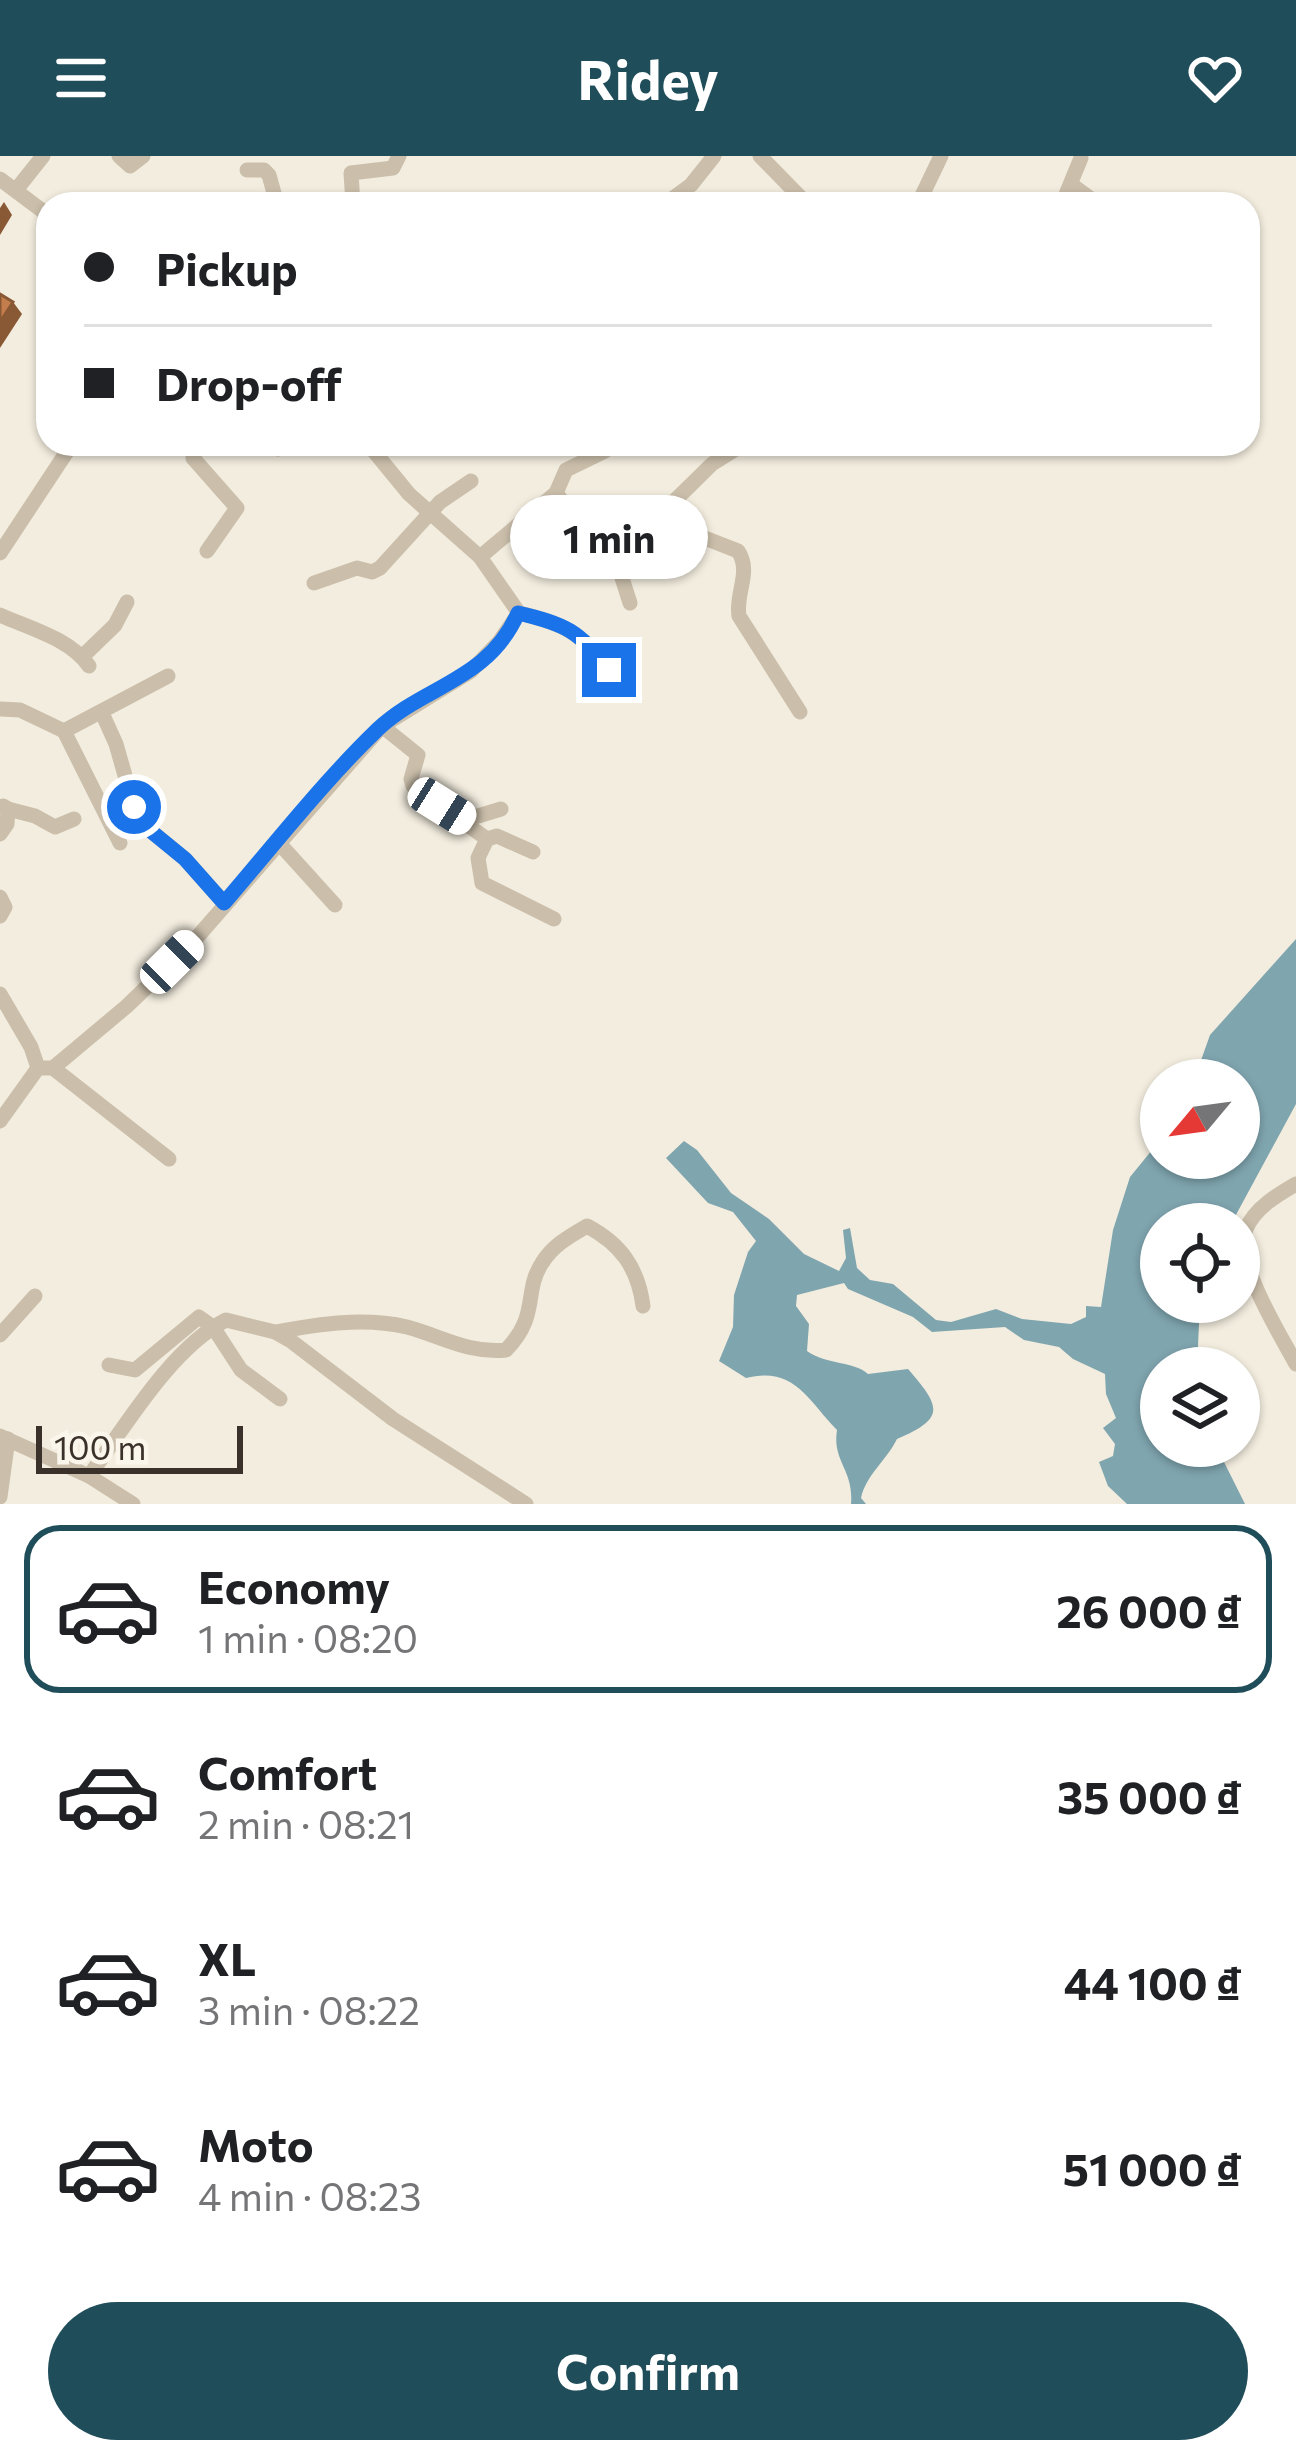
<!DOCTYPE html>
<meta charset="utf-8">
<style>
:root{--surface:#fff;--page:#f2f2f2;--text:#202124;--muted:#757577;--line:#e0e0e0;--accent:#204d5a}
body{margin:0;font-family:Commissioner,sans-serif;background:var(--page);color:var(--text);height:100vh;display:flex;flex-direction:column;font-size:45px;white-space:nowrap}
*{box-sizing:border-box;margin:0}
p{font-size:39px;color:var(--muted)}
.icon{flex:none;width:66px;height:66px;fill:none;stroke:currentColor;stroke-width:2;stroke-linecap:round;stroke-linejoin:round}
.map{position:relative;height:1348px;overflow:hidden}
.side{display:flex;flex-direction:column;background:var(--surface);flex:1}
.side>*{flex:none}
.top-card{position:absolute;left:36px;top:36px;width:1224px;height:264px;border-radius:36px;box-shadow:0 3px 9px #0004;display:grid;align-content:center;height:264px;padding:0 48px;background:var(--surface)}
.needle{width:78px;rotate:241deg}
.tools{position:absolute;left:1140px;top:903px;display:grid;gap:24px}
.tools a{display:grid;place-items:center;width:120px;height:120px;border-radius:50%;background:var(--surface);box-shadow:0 3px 9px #0004;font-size:60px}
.scale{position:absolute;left:36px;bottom:30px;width:207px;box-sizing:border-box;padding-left:12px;border:6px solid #39312a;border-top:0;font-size:33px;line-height:42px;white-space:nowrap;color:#39312a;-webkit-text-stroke:9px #faf6ec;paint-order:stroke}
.end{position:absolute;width:54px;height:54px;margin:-27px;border:15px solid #1a73e8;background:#fff;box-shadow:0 0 0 6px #fff}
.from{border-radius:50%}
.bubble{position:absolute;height:84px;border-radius:42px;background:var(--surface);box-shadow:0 3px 9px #0004;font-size:39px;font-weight:700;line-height:84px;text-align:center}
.car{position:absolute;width:36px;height:72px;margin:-36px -18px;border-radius:15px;box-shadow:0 0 9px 3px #0007;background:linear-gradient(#fff 24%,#345 0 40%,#fff 0 76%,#345 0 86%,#fff 0)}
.top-card b{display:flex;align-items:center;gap:42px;height:114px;font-size:45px}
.top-card b+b{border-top:3px solid var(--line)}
.top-card i{width:30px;height:30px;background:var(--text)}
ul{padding:21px 0 0;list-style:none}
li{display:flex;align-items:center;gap:36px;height:168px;margin:0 24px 18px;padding:0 24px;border:6px solid transparent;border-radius:36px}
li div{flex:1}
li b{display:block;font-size:45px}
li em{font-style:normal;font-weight:700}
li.current{border-color:var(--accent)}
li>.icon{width:108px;height:108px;stroke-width:1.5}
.cta{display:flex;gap:24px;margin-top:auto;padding:24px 48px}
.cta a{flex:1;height:138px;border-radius:72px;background:var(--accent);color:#fff;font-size:48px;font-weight:700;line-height:138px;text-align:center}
header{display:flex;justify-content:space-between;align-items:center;height:156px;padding:0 48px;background:var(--accent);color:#fff;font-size:54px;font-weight:700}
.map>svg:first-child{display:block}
.water{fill:#7fa5af}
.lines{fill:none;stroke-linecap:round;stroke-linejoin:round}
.minor{stroke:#cbbfab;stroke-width:15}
.shaded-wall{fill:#895835}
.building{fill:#c47d4c;stroke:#895835;stroke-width:3}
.route{stroke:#1a73e8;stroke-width:15}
</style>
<header><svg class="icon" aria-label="menu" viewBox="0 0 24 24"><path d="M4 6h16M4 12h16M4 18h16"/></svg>Ridey<svg class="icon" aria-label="heart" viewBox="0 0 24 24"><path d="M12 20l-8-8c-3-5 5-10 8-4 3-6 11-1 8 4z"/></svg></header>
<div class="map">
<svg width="1296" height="1348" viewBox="0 0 1296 1348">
<rect width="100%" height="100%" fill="#f3eddf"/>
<path class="water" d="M1296,783V948L1231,1068H1161V1146H1200L1197,1212H1161V1290H1216L1245,1348H1127L1108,1330L1099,1306L1113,1300L1115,1288L1103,1272L1116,1262L1106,1238L1105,1218L1073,1203L1059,1191L1024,1184L1005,1171L932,1176L913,1161L848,1133L844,1127L797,1139L796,1150L809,1168L807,1195C827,1209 854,1205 868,1218L908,1213C940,1250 947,1262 897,1283C886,1305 866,1319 861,1342L866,1348H851C854,1313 832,1306 837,1274C807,1243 794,1210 746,1222L719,1205L733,1171L734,1139L748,1096L756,1085L733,1056L708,1047L666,1002L684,985L697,994L731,1037L769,1063L804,1098L839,1115L846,1102L843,1074L850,1072L857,1112L870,1124L893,1128L936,1164L951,1166L996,1153L1022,1163L1071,1168L1086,1161V1150L1101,1151L1113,1074L1130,1021L1161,983V1002H1239V924H1194L1210,879Z"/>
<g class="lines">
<g class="minor">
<polyline points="119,0 130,10 143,0"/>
<polyline points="760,0 807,48"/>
<polyline points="247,14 264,14 269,19 277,48"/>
<polyline points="0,23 48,59"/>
<polyline points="1072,29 1098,48"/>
<polyline points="16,34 43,0"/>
<polyline points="353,48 351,17 393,12 399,0"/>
<polyline points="665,48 691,29 714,0"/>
<polyline points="918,48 941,0"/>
<polyline points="1062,48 1081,2"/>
<polyline points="199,288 193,302 237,352 207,395"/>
<polyline points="275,288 278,293"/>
<path d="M368,288L409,338L480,401L519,457C565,468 580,476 609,514"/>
<polyline points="556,337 573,359 614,397 630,447"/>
<path d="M578,362C605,342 610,348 635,368L656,363L712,308L744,288"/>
<path d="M656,363L738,395C752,416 735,437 739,460L800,556"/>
<polyline points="0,397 72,288"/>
<polyline points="480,401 556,337 566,314 605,295"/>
<polyline points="314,427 357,412 372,416 380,412 440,346 471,325"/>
<path d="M0,459C29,472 71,483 89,510"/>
<polyline points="83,500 115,469 127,446"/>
<polyline points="0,553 20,554 64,575 168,520"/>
<polyline points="102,557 116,588 134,651 152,676 185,703 224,747"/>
<polyline points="382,570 418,599 411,623 413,630 487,683 478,702 482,727 554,763"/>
<polyline points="64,575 120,687"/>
<polyline points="8,653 35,660 55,671 74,663"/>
<polyline points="465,664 501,653"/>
<polyline points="0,678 7,668 8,653 3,650"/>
<polyline points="487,683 497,680 533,696"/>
<polyline points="278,686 335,749"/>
<polyline points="0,741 5,751 0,760"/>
<polyline points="0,838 31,891 38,912 0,965"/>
<polyline points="38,912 53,912 169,1003"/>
<polyline points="53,912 127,850 192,787 382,570 471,515 499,486 519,457"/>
<path d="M1296,1028C1277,1039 1255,1052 1246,1073C1233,1104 1281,1180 1296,1208"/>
<path d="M276,1176C319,1168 363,1161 407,1171C441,1180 469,1198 506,1194C540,1159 523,1136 542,1107C553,1089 570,1080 587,1070C621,1088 638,1112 643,1150"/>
<polyline points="0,1179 35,1140"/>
<polyline points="109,1209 135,1214 199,1161 213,1171 241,1214 280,1243"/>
<polyline points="0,1280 89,1320 133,1348"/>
<path d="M89,1320C125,1271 171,1192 226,1164L275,1176L291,1185L393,1263L526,1348"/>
<polyline points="0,1341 8,1283"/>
</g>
</g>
<g class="shaded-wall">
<polygon points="4,46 12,59 0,79 0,52"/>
<polygon points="13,146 22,158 0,192 0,166"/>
</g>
<polygon class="building" points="0,138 13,146 0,166"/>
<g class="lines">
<path class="route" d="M134,651L152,676L185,703L224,747C274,689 323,626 378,573C425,529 488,525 518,457C565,468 580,475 609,514"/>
</g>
</svg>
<div class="tools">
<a><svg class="needle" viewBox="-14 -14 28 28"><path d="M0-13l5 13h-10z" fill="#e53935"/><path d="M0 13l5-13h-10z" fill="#757577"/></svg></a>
<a><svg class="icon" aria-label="locate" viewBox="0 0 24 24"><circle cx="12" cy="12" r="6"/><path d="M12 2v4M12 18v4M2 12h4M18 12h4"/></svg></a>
<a><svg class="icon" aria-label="layers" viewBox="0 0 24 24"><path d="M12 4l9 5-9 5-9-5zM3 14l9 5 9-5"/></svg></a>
</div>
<div class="scale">100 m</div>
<i class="end from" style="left:134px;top:651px"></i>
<i class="end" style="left:609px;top:514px"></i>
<div class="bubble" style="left:510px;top:339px;width:198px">1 min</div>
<i class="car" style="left:442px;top:650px;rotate:122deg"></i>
<i class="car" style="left:172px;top:806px;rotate:45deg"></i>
<div class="top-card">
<b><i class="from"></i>Pickup</b>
<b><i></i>Drop-off</b>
</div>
</div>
<section class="side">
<ul>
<li class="current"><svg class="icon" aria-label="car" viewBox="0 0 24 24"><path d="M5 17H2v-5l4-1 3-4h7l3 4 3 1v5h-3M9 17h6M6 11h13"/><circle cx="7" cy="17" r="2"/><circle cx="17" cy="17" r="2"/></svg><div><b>Economy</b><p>1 min · 08:20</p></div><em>26 000 ₫</em></li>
<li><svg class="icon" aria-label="car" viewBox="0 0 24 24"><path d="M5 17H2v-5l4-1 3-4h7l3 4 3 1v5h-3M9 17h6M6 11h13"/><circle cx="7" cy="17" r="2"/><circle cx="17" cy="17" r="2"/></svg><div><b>Comfort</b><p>2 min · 08:21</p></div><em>35 000 ₫</em></li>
<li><svg class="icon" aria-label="car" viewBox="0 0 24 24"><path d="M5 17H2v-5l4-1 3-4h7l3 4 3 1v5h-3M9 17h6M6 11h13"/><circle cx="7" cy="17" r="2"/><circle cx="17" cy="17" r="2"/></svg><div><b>XL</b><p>3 min · 08:22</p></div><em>44 100 ₫</em></li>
<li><svg class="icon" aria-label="car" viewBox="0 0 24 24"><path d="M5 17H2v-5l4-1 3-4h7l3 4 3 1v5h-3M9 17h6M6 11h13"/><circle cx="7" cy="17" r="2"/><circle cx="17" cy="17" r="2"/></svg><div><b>Moto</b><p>4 min · 08:23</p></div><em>51 000 ₫</em></li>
</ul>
<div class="cta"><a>Confirm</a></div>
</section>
